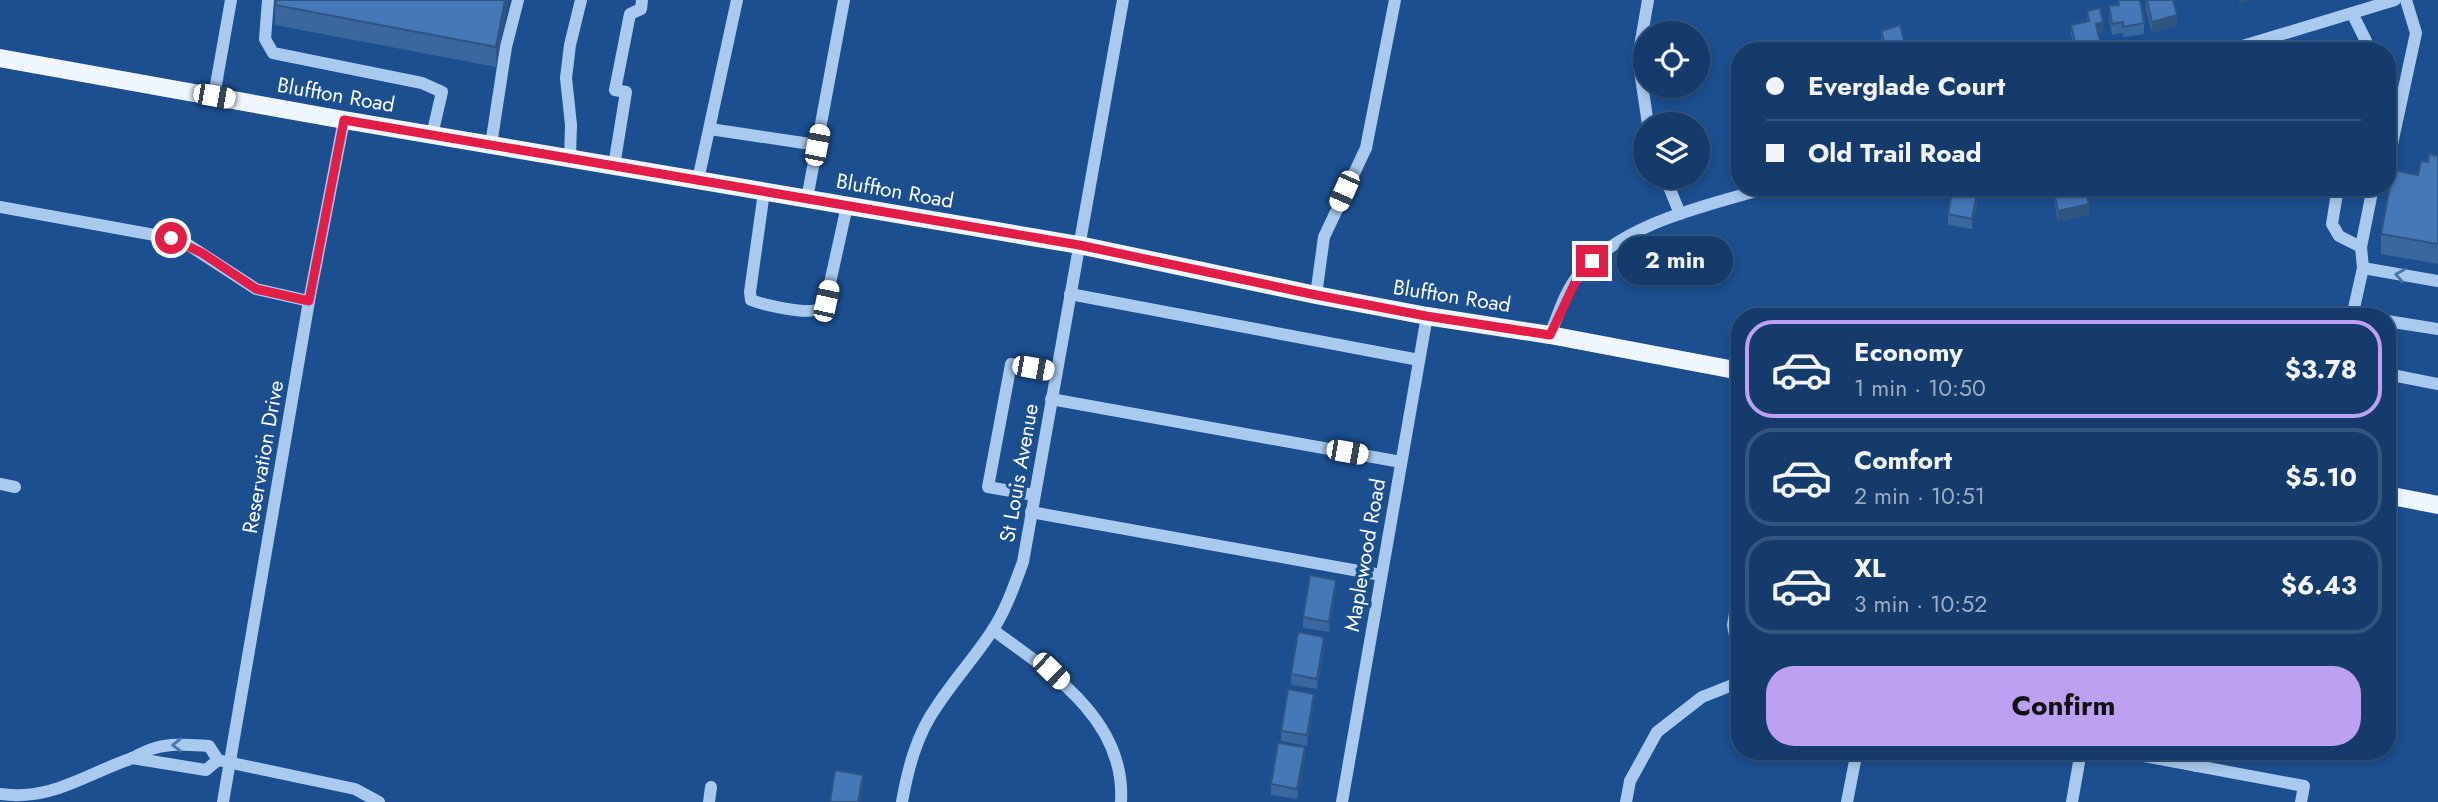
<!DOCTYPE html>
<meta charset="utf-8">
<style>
:root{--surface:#143b6b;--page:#214673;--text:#f1f3f6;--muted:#9dadc1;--line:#33557e;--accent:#bca0f2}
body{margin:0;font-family:Jost,sans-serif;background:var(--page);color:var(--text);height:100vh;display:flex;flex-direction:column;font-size:26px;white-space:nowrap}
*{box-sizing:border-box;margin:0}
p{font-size:23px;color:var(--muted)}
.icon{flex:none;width:38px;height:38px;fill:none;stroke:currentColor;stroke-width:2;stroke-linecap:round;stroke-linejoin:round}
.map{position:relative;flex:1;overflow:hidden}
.details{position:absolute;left:1731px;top:308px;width:665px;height:452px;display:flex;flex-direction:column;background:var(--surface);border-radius:28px;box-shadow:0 4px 10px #0003,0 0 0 2px var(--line)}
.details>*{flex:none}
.top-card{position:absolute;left:1731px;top:42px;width:665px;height:154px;border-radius:28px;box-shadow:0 4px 10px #0003,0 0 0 2px var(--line);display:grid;align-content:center;height:154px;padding:0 35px;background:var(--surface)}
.tools{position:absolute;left:1633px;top:21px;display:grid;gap:14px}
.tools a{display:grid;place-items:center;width:77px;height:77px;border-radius:50%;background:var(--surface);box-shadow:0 4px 10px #0003,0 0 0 2px var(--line);font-size:35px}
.end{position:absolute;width:32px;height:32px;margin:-16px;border:9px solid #e11d48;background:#fff;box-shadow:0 0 0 4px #fff}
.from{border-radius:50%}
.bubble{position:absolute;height:49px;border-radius:24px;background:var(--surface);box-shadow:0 4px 10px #0003,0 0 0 2px var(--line);font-size:23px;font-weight:700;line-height:49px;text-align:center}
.car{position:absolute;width:21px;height:42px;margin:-21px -10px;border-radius:9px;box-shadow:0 0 5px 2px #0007;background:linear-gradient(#fff 24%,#345 0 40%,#fff 0 76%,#345 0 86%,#fff 0)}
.top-card b{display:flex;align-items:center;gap:24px;height:66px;font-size:26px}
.top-card b+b{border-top:2px solid var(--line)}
.top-card i{width:18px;height:18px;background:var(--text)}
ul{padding:12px 0 0;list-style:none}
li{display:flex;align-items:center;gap:21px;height:98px;margin:0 14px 10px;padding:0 21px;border:4px solid var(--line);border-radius:28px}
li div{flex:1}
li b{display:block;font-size:26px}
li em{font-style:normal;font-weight:700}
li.current{border-color:var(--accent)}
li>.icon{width:63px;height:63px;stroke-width:1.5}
.button{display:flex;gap:14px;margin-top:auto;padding:14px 35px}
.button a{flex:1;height:80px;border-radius:28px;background:var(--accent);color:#111;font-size:28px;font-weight:700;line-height:80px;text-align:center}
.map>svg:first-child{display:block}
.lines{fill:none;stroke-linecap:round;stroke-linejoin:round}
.minor{stroke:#a9c9ee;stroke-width:12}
.major{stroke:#f0f6ff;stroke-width:18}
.wall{fill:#3a679d}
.shaded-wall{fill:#305480}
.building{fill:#4478b7;stroke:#305480;stroke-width:2}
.oneway{stroke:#4674ac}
.route{stroke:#e11d48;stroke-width:9}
.labels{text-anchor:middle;stroke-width:7;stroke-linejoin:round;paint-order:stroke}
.street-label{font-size:21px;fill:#fff;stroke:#1b4f8f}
</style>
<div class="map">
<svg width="2438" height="802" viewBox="0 0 2438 802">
<rect width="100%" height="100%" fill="#1b4f8f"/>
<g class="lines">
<g class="minor">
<polyline points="268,0 265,39 273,53 422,83 442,92 432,135"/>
<polyline points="1648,0 1638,58 1648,124"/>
<polyline points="2352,13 2366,41 2366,51"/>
<polyline points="2226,51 2395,0"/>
<polyline points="214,96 231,0"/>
<polyline points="710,129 817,145"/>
<polyline points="491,145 506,47 518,0"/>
<polyline points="570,158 571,125 566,78 570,45 581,0"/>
<polyline points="614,166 626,92 615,90 630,14 641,9 642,0"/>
<polyline points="2387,167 2416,33 2406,0"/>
<polyline points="1665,177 1680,214"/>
<polyline points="698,180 737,0"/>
<polyline points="2338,187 2332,224 2339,236 2361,247"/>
<path d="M764,192L750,292L751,300C764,305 807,315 819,309C822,307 824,304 826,301L847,206"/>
<polyline points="807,199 844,0"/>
<polyline points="0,207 171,238 187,244 256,289 309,301"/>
<polyline points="2363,268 2438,281"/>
<polyline points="1070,294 1419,360"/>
<polyline points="1316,295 1324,237 1366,148 1395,0"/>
<polyline points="2352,317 2363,268 2361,247 2373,187"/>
<polyline points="2387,321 2438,329"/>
<path d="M1550,335C1558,315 1566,288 1581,272C1628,221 1706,206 1770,187"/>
<polyline points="2387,374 2438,384"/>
<polyline points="1051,399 1401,462"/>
<polyline points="0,484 15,487"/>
<polyline points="1034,495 988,487 1011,364 1056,372"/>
<polyline points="1031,512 1381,575"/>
<polyline points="1740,585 1733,625 1740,663"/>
<path d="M993,630C1051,672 1126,720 1121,802"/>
<polyline points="2117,751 2304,786 2301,802"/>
<polyline points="132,758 206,770 218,760"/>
<polyline points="2196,766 2199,751"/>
<path d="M0,794C51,801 84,775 130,759C138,756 146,750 155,748C172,743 191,745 209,746L218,760L355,789L379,802"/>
<polyline points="223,802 309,301 344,120"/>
<polyline points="709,802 711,787"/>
<path d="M902,802C908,768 917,734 937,706C954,680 975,657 992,631C1006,610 1014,586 1023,562L1123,0"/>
<polyline points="1342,802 1427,316"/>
<polyline points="1626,802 1630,781 1657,732 1702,697 1740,682"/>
<polyline points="1847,802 1857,751"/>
<polyline points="2072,802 2081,751"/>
</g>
<g class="major">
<polyline points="0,58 344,120 1079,245 1316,295 1427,316 1550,335 1740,371"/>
<polyline points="2387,495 2438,505"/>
</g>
</g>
<g class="wall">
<polygon points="508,0 496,67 275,25 275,5"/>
<polygon points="2118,0 2144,23 2144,34 2123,37 2123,33 2112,35 2109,17 2109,6 2118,5"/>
<polygon points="2146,0 2177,26 2152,32 2146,9"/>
<polygon points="2087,11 2103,33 2098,34 2100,51 2075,51 2071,35 2071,25 2087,21"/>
<polygon points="1881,31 1905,51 1884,51 1881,41"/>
<polygon points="2438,156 2438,264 2381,254 2381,234 2418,175 2428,162"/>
<polygon points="1980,187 1972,229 1948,225 1948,214"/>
<polygon points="2052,187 2085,187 2089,215 2058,222"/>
<polygon points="1336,590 1329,632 1303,628 1303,617"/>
<polygon points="1324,648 1317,689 1291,685 1291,674"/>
<polygon points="1314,704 1307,746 1281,741 1281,731"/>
<polygon points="1305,758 1297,799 1271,795 1271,784"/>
</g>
<g class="shaded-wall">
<polygon points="505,0 508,0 496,67 496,47"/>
<polygon points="2239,0 2253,0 2239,4"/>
<polygon points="2177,15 2177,26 2152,32 2152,22"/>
<polygon points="2103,22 2103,33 2096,34 2096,24"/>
<polygon points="2100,42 2100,51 2076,51 2076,47"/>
<polygon points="1905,43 1905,51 1888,51"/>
<polygon points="1978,187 1980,187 1972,229 1972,219"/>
<polygon points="2089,204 2089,215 2058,222 2058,211"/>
<polygon points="1336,580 1336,590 1329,632 1329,622"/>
<polygon points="1324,637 1324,648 1317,689 1317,679"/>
<polygon points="1314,694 1314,704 1307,746 1307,735"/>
<polygon points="1305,747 1305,758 1297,799 1297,789"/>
<polygon points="863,775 863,786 860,802 858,802"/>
</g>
<g class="building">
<polygon points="276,0 505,0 496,47 275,5"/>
<polygon points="2118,0 2140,0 2144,23 2123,27 2123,22 2112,24 2109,6 2119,5"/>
<polygon points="2147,0 2173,0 2177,15 2152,22"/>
<polygon points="2100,8 2103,22 2096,24 2100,42 2076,47 2071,25 2089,21 2087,11"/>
<polygon points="1900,25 1905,43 1887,51 1881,31"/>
<polygon points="2429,154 2438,156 2438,244 2381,234 2393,170 2418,175 2421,161 2428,162"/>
<polygon points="1953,187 1978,187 1972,219 1948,214"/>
<polygon points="2053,187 2085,187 2089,204 2058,211"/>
<polygon points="1310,575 1336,580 1329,622 1303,617"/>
<polygon points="1298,632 1324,637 1317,679 1291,674"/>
<polygon points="1288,689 1314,694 1307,735 1281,731"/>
<polygon points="1278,743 1305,747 1297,789 1271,784"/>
<polygon points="835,770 863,775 858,802 830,802"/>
</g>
<defs><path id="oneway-chevron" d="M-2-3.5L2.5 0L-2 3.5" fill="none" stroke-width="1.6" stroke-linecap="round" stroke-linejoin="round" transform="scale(1.75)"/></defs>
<g class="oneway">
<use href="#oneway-chevron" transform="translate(2400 275) rotate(-170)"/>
<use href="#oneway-chevron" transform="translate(177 745) rotate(179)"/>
</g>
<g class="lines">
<polyline class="route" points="171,238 202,253 256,289 309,301 344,120 1079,245 1316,295 1426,316 1550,335 1579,274 1592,261"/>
</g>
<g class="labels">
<g class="street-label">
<text transform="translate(336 95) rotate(10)" y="7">Bluffton Road</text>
<text transform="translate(895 191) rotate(10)" y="7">Bluffton Road</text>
<text transform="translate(1452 296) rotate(9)" y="7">Bluffton Road</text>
<text transform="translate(263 457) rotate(-80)" y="7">Reservation Drive</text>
<text transform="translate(1019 473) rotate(-80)" y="7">St Louis Avenue</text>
<text transform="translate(1365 555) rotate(-80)" y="7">Maplewood Road</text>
</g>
</g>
</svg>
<div class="tools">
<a><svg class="icon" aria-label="locate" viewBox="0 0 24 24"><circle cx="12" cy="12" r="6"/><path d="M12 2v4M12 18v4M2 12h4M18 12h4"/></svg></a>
<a><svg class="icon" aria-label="layers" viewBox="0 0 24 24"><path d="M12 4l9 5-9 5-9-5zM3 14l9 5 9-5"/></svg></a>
</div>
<i class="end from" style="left:171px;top:238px"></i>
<i class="end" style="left:1592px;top:261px"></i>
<div class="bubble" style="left:1617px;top:236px;width:116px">2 min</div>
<i class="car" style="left:214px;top:96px;rotate:100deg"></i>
<i class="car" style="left:817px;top:145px;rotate:11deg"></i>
<i class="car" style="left:1344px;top:191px;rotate:204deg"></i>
<i class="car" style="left:826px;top:301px;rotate:12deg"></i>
<i class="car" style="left:1033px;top:368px;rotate:100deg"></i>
<i class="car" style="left:1347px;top:452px;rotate:100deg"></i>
<i class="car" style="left:1051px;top:671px;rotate:134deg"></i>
<div class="top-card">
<b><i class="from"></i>Everglade Court</b>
<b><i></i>Old Trail Road</b>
</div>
<section class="details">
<ul>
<li class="current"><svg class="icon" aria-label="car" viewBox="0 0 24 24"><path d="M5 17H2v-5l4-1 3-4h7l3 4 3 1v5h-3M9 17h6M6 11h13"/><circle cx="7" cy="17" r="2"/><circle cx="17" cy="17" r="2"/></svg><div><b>Economy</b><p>1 min · 10:50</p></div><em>$3.78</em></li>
<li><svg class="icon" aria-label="car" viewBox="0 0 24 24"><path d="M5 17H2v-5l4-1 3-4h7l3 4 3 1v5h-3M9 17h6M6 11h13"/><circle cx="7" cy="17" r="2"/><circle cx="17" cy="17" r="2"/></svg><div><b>Comfort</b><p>2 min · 10:51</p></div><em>$5.10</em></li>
<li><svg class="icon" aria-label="car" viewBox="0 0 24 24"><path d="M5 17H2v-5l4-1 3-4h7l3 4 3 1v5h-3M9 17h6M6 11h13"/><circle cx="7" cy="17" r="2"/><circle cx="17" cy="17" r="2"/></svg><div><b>XL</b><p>3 min · 10:52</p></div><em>$6.43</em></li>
</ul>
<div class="button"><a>Confirm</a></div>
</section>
</div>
